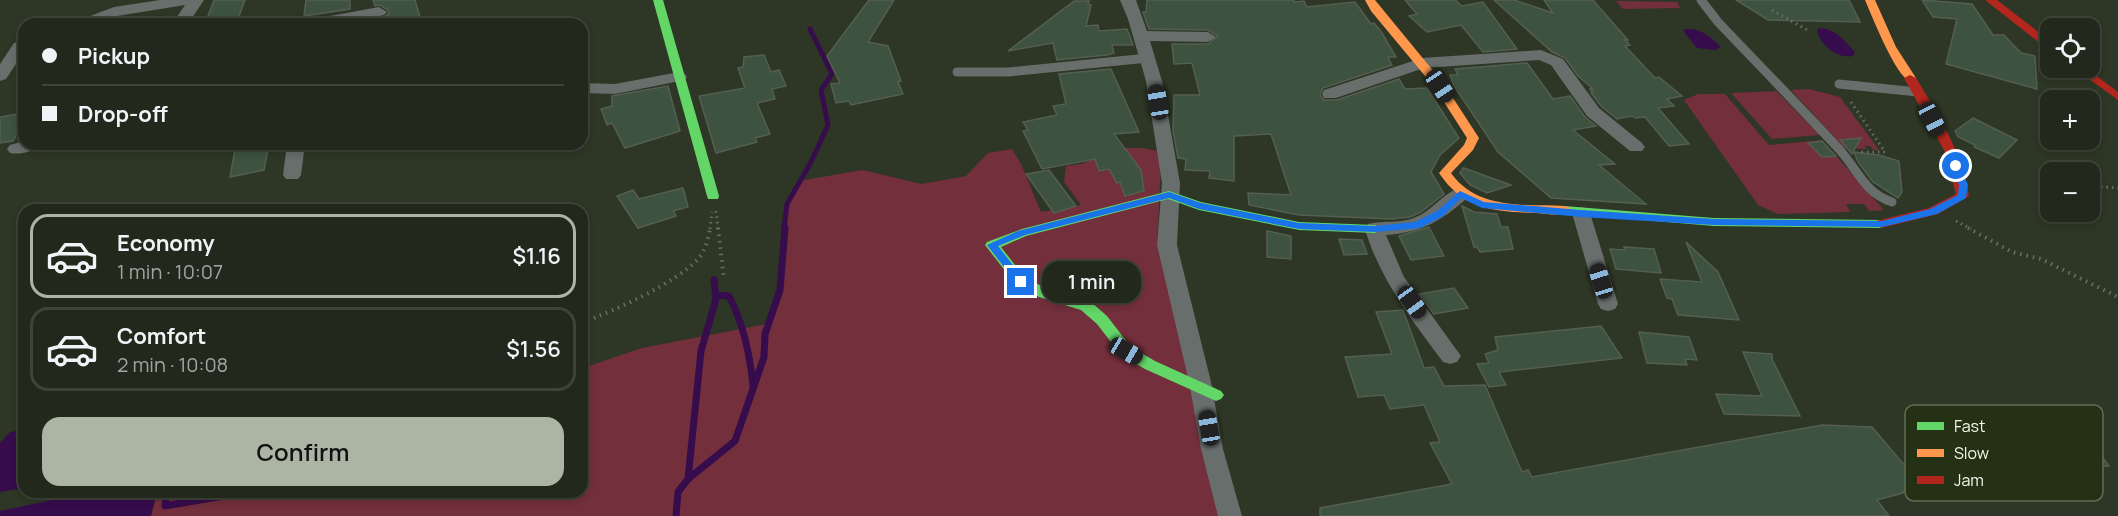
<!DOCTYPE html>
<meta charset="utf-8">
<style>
:root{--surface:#22281c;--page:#2a3025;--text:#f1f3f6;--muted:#a2a6a3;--line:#3f443b;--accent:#acb5a3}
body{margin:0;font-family:Manrope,sans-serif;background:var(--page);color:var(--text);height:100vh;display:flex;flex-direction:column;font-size:22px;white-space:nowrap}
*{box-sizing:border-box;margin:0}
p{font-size:20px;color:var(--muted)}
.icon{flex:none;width:33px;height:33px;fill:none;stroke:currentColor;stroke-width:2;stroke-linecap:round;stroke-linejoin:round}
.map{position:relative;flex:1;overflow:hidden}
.drawer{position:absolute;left:18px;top:204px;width:570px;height:294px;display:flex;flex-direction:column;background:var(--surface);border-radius:18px;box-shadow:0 3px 9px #0003,0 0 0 2px var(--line)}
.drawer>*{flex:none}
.banner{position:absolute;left:18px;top:18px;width:570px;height:132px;border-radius:18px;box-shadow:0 3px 9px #0003,0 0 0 2px var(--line);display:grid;align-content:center;height:132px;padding:0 24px;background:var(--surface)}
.tools{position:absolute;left:2040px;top:18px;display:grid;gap:12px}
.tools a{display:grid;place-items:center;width:60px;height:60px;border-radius:12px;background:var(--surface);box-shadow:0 3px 9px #0003,0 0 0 2px var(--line);font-size:30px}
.end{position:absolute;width:27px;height:27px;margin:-14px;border:8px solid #1a73e8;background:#fff;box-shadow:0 0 0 3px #fff}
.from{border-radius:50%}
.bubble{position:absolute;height:42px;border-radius:18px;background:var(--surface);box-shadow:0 3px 9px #0003,0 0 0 2px var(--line);font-size:20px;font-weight:600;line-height:42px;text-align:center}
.car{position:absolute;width:18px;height:36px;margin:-18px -9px;border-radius:8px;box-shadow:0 0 4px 2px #0007;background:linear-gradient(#222 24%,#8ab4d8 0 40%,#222 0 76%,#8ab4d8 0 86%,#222 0)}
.banner b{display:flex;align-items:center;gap:21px;height:57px;font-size:22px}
.banner b+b{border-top:2px solid var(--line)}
.banner i{width:15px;height:15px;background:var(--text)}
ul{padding:10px 0 0;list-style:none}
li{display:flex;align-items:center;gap:18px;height:84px;margin:0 12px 9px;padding:0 12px;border:3px solid var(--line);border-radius:18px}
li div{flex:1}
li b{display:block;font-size:22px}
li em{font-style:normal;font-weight:600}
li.on{border-color:var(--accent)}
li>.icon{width:54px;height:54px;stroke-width:1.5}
.action{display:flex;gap:12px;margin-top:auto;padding:12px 24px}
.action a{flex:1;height:69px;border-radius:18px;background:var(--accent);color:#111;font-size:24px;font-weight:600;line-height:69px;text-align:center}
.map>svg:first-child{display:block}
.green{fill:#732f3c}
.water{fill:#360c4d}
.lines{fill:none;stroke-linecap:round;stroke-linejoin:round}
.stream-far1{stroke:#360c4d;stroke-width:5}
.stream{stroke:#360c4d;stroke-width:7}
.building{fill:#3e5240;stroke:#545e51;stroke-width:1.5}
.path-far1{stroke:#696f67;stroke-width:3;stroke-dasharray:1.5 4;stroke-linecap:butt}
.path{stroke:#696f67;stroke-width:4;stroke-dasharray:1.5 5;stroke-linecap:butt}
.lane{stroke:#676e6b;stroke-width:9}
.street{fill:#676e6b;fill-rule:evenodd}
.fast{fill:#63d668;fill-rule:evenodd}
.slow{fill:#ff974d;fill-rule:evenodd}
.jam{fill:#b3261e;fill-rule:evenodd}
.route{fill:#1a73e8}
.key{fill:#243115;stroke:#616d54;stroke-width:1.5}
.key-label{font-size:16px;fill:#f0f9e7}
</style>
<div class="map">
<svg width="2118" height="516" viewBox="0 0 2118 516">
<rect width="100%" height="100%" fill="#2e3625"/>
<g class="green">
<polygon points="1616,1 1677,2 1680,8 1623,9"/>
<polygon points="1809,89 1840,97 1879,150 1874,150 1870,146 1864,146 1867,149 1839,148 1836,139 1791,90"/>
<polygon points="1776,91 1820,135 1772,139 1731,93"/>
<polygon points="1698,94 1725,94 1769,145 1822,140 1884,210 1869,211 1864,204 1846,204 1850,212 1778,214 1758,205 1684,100"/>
<polygon points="1122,148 1143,148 1157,151 1161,166 1157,244 1225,516 151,516 157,492 582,492 582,372 586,367 642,348 767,324 780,290 781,264 787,204 799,181 862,170 922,184 966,176 988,153 1012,149 1021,164 1041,212 1081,205 1064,182 1066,166 1081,164"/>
</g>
<g class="water">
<path d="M1819,28C1837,29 1844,41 1855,52L1853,56C1837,59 1820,45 1817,30Z"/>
<path d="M1685,29C1701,28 1710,36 1721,47L1715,50L1697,48L1683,31Z"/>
<polygon points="24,430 24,488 0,492 0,443 10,432"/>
<polygon points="91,492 157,492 151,516 0,516 0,511"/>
</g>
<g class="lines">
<polyline class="stream-far1" points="784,229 787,204 811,162 828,125 821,90 832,74 810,29"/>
<g class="stream">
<path d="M715,295L729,296C744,325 750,354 753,386"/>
<polyline points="688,479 735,441 764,357 765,334 780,290 785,228"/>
<polyline points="167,492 165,506 247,492"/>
<polyline points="676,516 678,492 688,479 701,351 716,299 714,280"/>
</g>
</g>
<g class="building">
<polygon points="214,0 245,0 236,24 205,24"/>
<polygon points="306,0 350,0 350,9 304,16"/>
<polygon points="373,0 415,0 422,24 350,24 384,17 389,14 388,10 380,5 375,6"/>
<polygon points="869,0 894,0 868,42 888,46 901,81 898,82 903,94 851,105 849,101 836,103 831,84 840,83 827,56"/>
<polygon points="1147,0 1294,0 1294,2 1304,1 1307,7 1355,2 1371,24 1374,23 1382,33 1396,57 1388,57 1392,65 1323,88 1320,95 1324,100 1337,100 1399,79 1405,89 1427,88 1459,138 1440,155 1431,172 1444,194 1421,212 1410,217 1392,219 1299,215 1249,205 1248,193 1291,195 1271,134 1234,136 1234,181 1209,178 1210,171 1185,170 1186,159 1178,158 1173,131 1174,95 1200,95 1192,63 1174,64 1172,44 1208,44 1218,36 1208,30 1149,29 1143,12 1146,12"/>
<polygon points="1405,0 1455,0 1462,6 1483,2 1517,49 1483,52 1461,25 1427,32 1409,16 1417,14"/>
<polygon points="1494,0 1514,0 1553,13 1544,0 1593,0 1628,40 1625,40 1630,45 1625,46 1655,78 1659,77 1682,96 1667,99 1674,106 1658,108 1689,144 1669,146 1645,117 1635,118 1632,116 1617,119 1601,106 1591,93 1593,93 1590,89 1593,89 1578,76 1565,58 1552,52"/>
<polygon points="1736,0 1849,0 1860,22 1768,20"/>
<polygon points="1922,0 1972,4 1993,35 2004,35 2021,53 2035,56 2037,89 1946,64 1957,19 1933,17"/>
<polygon points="1074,1 1089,1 1088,5 1091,5 1086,26 1098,25 1099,31 1127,29 1133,45 1112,45 1114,53 1107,55 1057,60 1053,43 1008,51"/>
<polygon points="764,55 771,72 779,70 786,86 772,89 775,99 757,103 770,134 755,138 757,142 716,153 699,96 745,88 738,68 743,67 744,57"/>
<polygon points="1527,63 1553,99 1570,96 1585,117 1596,126 1573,130 1615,164 1599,165 1646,204 1551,198 1498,152 1454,86 1450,75 1458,75 1455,69"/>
<polygon points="1111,69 1139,132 1114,134 1141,170 1144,191 1125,196 1120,182 1117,183 1109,169 1099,171 1095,159 1042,169 1023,131 1028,130 1023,122 1057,115 1053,106 1066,104 1059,74"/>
<polygon points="668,86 680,131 625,148 612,123 607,125 601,109 612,106 612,96"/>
<polygon points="24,113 24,121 13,141 0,143 0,117"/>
<polygon points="1973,118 2017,140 1999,158 1974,147 1975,145 1958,137 1955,131"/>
<polygon points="1861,138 1852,154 1840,140"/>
<polygon points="1822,141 1833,153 1836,156 1822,157 1808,143"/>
<polygon points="236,144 269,144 264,170 230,177"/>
<polygon points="1854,152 1879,155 1899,161 1902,192 1898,198 1873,182 1858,162"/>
<polygon points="1463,168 1464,168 1511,185 1487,193 1470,185 1460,173"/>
<polygon points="1049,170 1076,206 1054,213 1026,174"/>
<polygon points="683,188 688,207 673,211 676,216 638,228 617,196 633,190 639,199"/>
<polygon points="1462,206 1474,212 1497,214 1501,227 1508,227 1513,249 1480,252 1477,247 1474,247"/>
<polygon points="1429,227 1444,256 1411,260 1399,236"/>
<polygon points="1267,231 1291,236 1291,259 1267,257"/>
<polygon points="1339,239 1362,240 1367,254 1344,255"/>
<polygon points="1686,242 1718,272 1739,320 1678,315 1672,299 1667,298 1660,279 1702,282"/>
<polygon points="1624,247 1654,249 1661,273 1616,269 1610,249 1625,250"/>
<polygon points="1454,288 1468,308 1434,314 1419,294"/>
<polygon points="1403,310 1424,368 1434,367 1444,386 1485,385 1522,472 1528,470 1532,477 1822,425 1872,427 1912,474 1903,493 1877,500 1889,516 1320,516 1320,508 1452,484 1430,443 1440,442 1424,405 1390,409 1384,395 1358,397 1345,357 1392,354 1376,312"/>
<polygon points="1601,326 1622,358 1499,372 1506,385 1489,387 1477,364 1489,363 1485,354 1498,350 1495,337"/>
<polygon points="1639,332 1689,337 1697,360 1685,359 1687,365 1647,363"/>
<polygon points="1743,352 1772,354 1772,359 1800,416 1724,414 1716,394 1762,396"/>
<polygon points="1988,432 2084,433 2109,466 2012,466"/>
</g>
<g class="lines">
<g class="path-far1">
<polyline points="1772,10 1809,31"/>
<polyline points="1851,102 1885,152 1860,152"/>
<polyline points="2090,186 2118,188"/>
<polyline points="716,211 718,229"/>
<polyline points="1956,221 1971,229"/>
<polyline points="710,229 712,212"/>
</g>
<g class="path">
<polyline points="718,228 724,279"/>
<polyline points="1968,228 2012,252 2041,259 2118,297"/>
<path d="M582,323C615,310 675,284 699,258C705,251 709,237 710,228"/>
</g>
<g class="lane">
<path d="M1701,0L1718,22C1758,64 1799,106 1838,148C1857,168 1864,193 1892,202"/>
<polyline points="957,72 1009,72 1148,58"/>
<polyline points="1839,84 1918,92"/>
</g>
<g class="street">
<polygon points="160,0 204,0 188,24 172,24 185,5 117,16 96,24 74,24 77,21 114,7"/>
<polygon points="1120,0 1136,0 1147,31 1208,32 1216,37 1208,42 1150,41 1162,81 1180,183 1177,245 1211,382 1223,449 1242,516 1218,516 1201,449 1189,382 1157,245 1162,183 1146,81 1128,19"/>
<polygon points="379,7 387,12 384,15 339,24 306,24 314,19"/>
<polygon points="525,17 547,21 550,24 503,24 506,21"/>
<polygon points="20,41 24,42 24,52 6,79 0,81 0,64 14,43"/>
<polygon points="1541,50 1563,59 1599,108 1642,143 1645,147 1642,151 1630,151 1587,116 1551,65 1539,60 1424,68 1336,98 1324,98 1322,94 1324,90 1422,58"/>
<polygon points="679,72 685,74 687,77 685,80 615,94 582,93 582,83 615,84"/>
<path d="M24,141V144H41C35,152 19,155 10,153L7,149L10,145Z"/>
<polygon points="287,144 305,144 301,175 298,179 286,179 283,175"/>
<path d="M1460,188L1467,190L1469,194L1467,198C1442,221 1420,233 1386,235L1404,277L1461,356L1457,362L1450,364L1443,362C1412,320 1380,280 1365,229L1368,224C1384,220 1401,224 1416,217C1432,211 1444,192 1460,188Z"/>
<polygon points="1581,207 1588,209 1590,213 1618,304 1615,309 1608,311 1601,309 1598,304 1572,213 1574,209"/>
</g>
<g class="fast">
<polygon points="653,0 663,0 719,196 718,199 708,199 707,196"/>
<polygon points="1169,191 1201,202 1299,222 1375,225 1382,229 1375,233 1299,230 1199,210 1168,199 1026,236 1001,247 1026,279 1049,289 1091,302 1107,316 1131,347 1155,361 1221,391 1224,395 1221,399 1216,401 1145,369 1121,355 1097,324 1081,310 1039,297 1016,285 985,245 987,242 1022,229"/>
<polygon points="1564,206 1714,218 1881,220 1888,224 1881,228 1714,226 1559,213 1558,210 1559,207"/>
</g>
<g class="slow">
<path d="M1365,0H1375L1444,84L1479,138L1473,150L1451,173C1477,210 1524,204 1564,206L1569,207L1570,210L1569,213C1559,216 1547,214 1536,213C1495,212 1463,209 1439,173L1464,145L1467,138L1435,88L1371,11Z"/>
<path d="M1865,0H1875L1896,47L1916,78L1914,80L1910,81C1896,77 1872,16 1865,0Z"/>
</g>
<g class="jam">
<polygon points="1985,0 1997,0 2050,41 2050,49 2046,48"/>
<polygon points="2074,68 2086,68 2118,92 2118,100"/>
<path d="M1910,75L1916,78C1939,116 1962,152 1969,196L1938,214L1881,228L1874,224L1876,221L1929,208L1956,194L1944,150L1904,78Z"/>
</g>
</g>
<polygon class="route" points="1953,164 1959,164 1968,185 1966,198 1937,214 1882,227 1714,225 1581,217 1482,208 1461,198 1443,216 1420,228 1375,232 1299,229 1199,209 1169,198 1025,235 998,246 1026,282 1021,286 1018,285 987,245 1018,231 1169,192 1201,203 1299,223 1375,226 1415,222 1437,211 1460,191 1484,202 1581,210 1714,219 1882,221 1930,209 1958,195 1959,185 1952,166"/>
<rect x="1905" y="405" width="198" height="96" rx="9" class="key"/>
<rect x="1917" y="422" width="27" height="8" fill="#63d668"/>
<rect x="1917" y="449" width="27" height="8" fill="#ff974d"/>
<rect x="1917" y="476" width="27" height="8" fill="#b3261e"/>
<g class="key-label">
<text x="1954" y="432">Fast</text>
<text x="1954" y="459">Slow</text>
<text x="1954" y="486">Jam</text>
</g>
</svg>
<div class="tools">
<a><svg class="icon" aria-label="locate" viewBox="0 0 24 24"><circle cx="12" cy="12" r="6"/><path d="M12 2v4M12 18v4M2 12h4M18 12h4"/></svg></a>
<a>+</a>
<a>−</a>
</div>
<i class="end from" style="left:1956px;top:166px"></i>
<i class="end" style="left:1021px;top:282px"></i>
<div class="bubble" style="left:1042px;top:261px;width:99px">1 min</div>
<i class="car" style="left:1440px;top:86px;rotate:146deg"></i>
<i class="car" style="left:1158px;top:102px;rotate:351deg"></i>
<i class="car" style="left:1932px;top:119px;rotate:152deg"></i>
<i class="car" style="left:1601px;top:281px;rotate:343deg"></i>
<i class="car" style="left:1412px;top:302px;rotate:144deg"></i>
<i class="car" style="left:1126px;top:351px;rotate:120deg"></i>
<i class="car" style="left:1209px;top:428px;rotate:350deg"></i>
<div class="banner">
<b><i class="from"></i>Pickup</b>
<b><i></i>Drop-off</b>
</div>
<section class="drawer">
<ul>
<li class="on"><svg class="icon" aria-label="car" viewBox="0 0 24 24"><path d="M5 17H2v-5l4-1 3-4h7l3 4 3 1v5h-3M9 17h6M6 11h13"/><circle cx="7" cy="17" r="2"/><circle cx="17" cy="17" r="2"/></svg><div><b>Economy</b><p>1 min · 10:07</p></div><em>$1.16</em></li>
<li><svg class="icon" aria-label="car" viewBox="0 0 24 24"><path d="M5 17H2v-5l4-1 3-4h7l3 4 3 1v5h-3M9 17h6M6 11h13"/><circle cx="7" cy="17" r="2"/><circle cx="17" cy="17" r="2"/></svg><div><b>Comfort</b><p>2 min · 10:08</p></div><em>$1.56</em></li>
</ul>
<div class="action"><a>Confirm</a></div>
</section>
</div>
